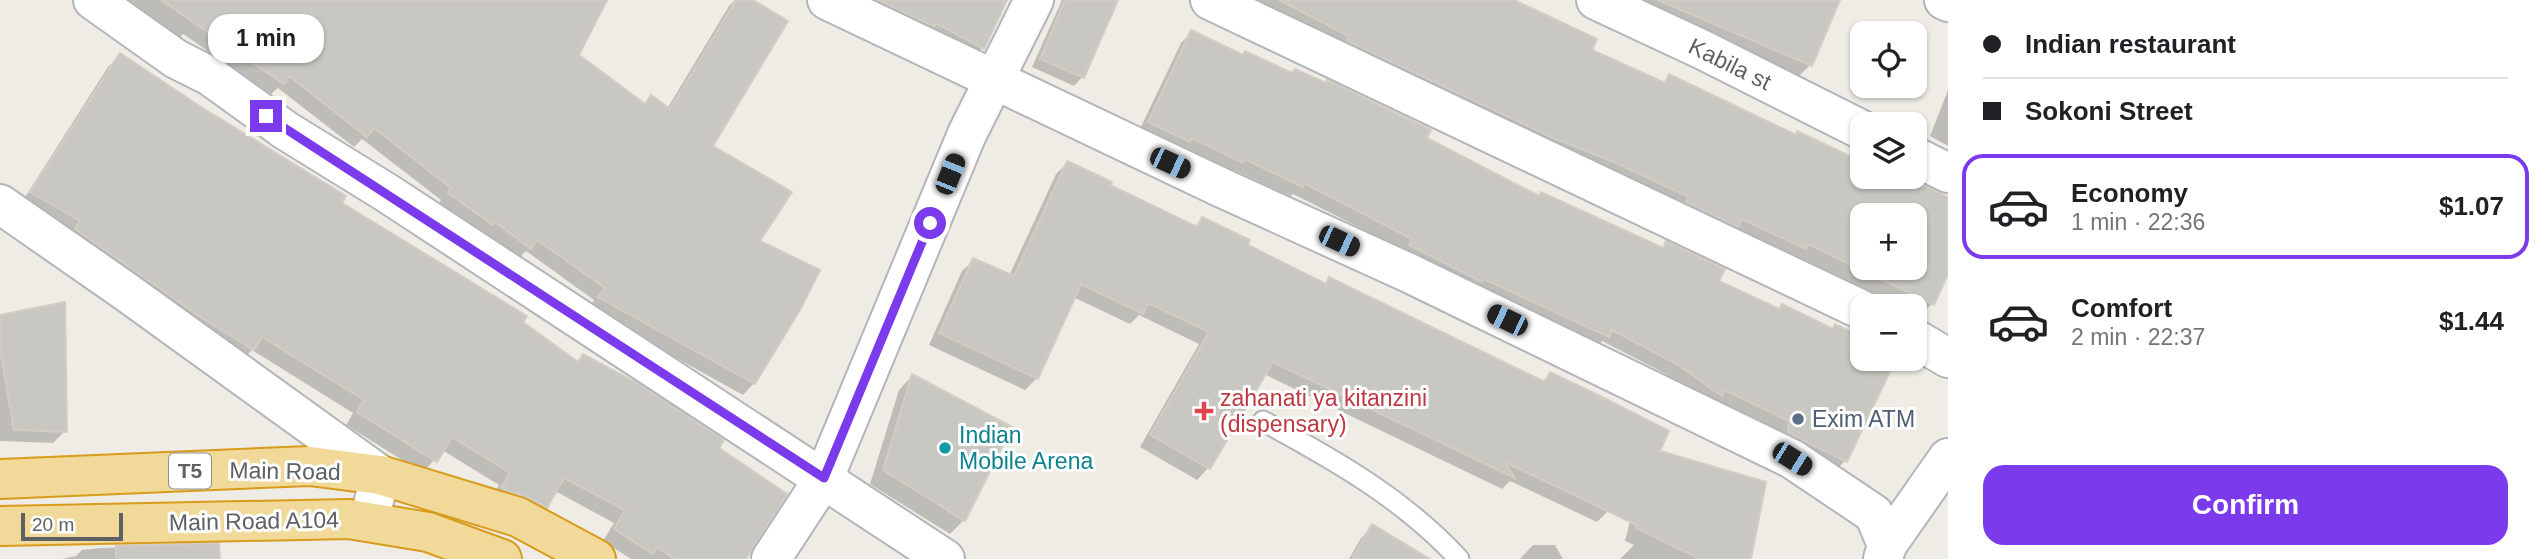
<!DOCTYPE html>
<meta charset="utf-8">
<style>
:root{--surface:#fff;--page:#f2f2f2;--text:#202124;--muted:#757577;--line:#e0e0e0;--accent:#7c3aed}
body{margin:0;font-family:Arial,sans-serif;background:var(--page);color:var(--text);height:100vh;display:flex;flex-direction:column;font-size:26px;white-space:nowrap}
*{box-sizing:border-box;margin:0}
p{font-size:23px;color:var(--muted)}
.icon{flex:none;width:38px;height:38px;fill:none;stroke:currentColor;stroke-width:2;stroke-linecap:round;stroke-linejoin:round}
.map{position:relative;flex:1;overflow:hidden}
.drawer{display:flex;flex-direction:column;background:var(--surface);width:595px}
.drawer>*{flex:none}
.top-card{display:grid;align-content:center;height:154px;padding:0 35px;background:var(--surface)}
.fabs{position:absolute;left:1850px;top:21px;display:grid;gap:14px}
.fabs a{display:grid;place-items:center;width:77px;height:77px;border-radius:14px;background:var(--surface);box-shadow:0 2px 5px #0004;font-size:35px}
.scale{position:absolute;left:21px;bottom:18px;width:102px;box-sizing:border-box;padding-left:7px;border:4px solid #5d6064;border-top:0;font-size:19px;line-height:24px;white-space:nowrap;color:#5d6064;-webkit-text-stroke:5px #fff;paint-order:stroke}
.end{position:absolute;width:32px;height:32px;margin:-16px;border:9px solid #7c3aed;background:#fff;box-shadow:0 0 0 4px #fff}
.from{border-radius:50%}
.bubble{position:absolute;height:49px;border-radius:21px;background:var(--surface);box-shadow:0 2px 5px #0004;font-size:23px;font-weight:800;line-height:49px;text-align:center}
.car{position:absolute;width:21px;height:42px;margin:-21px -10px;border-radius:9px;box-shadow:0 0 5px 2px #0007;background:linear-gradient(#222 24%,#8ab4d8 0 40%,#222 0 76%,#8ab4d8 0 86%,#222 0)}
.top-card b{display:flex;align-items:center;gap:24px;height:66px;font-size:26px}
.top-card b+b{border-top:2px solid var(--line)}
.top-card i{width:18px;height:18px;background:var(--text)}
ul{padding:0;list-style:none}
li{display:flex;align-items:center;gap:21px;height:105px;margin:0 14px 10px;padding:0 21px;border:4px solid transparent;border-radius:21px}
li div{flex:1}
li b{display:block;font-size:26px}
li em{font-style:normal;font-weight:800}
li.current{border-color:var(--accent)}
li>.icon{width:63px;height:63px;stroke-width:1.5}
.cta{display:flex;gap:14px;margin-top:auto;padding:14px 35px}
.cta a{flex:1;height:80px;border-radius:21px;background:var(--accent);color:#fff;font-size:28px;font-weight:800;line-height:80px;text-align:center}
main{display:flex;flex:1;min-height:0}
.map>svg:first-child{display:block}
.shadow{fill:#0003;fill-rule:evenodd}
.building{fill:#c9c7c2;stroke:#d2cdc4;stroke-width:2;fill-rule:evenodd}
.lines{fill:none;stroke-linecap:round;stroke-linejoin:round}
.lane-casing{stroke:#b2b5b9;stroke-width:23}
.street-casing{stroke:#b2b5b9;stroke-width:42}
.highway-casing{stroke:#d89b1b;stroke-width:42}
.lane{stroke:#fff;stroke-width:19}
.street{stroke:#fff;stroke-width:38}
.highway{stroke:#f1da99;stroke-width:38}
.route{stroke:#7c3aed;stroke-width:9}
.health-dot{fill:#e0444e;stroke:#fff;stroke-width:2.5}
.service-dot{fill:#5c6f8a;stroke:#fff;stroke-width:2.5}
.culture-dot{fill:#0f9aa8;stroke:#fff;stroke-width:2.5}
.labels{text-anchor:middle;stroke-width:6;stroke-linejoin:round;paint-order:stroke}
.shield{fill:#fff;stroke:#8e9092;stroke-width:2}
.shield-label{font-size:21px;font-weight:bold;fill:#5d6064}
.street-label{font-size:23px;fill:#5d6064;stroke:#fff}
.health-label{font-size:23px;fill:#be3a42;stroke:#fff;text-anchor:start}
.service-label{font-size:23px;fill:#4e5e75;stroke:#fff;text-anchor:start}
.culture-label{font-size:23px;fill:#0d838f;stroke:#fff;text-anchor:start}
</style>
<main>
<div class="map">
<svg width="1948" height="559" viewBox="0 0 1948 559">
<rect width="100%" height="100%" fill="#eeece5"/>
<g class="shadow">
<polygon points="122,0 605,0 577,55 644,105 651,97 667,109 729,6 735,0 750,0 711,146 758,242 754,383 743,395 588,309 594,300 526,251 518,259 437,205 441,200 362,139 354,147 278,88 271,94 183,34 180,38"/>
<polygon points="887,0 1005,0 982,48 970,59 878,17"/>
<polygon points="1062,0 1116,0 1082,77 1074,86 1032,67"/>
<path d="M1243,0H1509L1589,51L1662,84L1670,76L1795,136L1797,133L1862,163V177H1902L1948,199V270L1932,304L1920,315L1914,313V306H1901L1797,256L1792,260ZM1862,215H1914V268H1862Z"/>
<polygon points="1622,0 1838,0 1810,65 1799,76"/>
<polygon points="1192,32 1425,139 1538,197 1541,194 1661,249 1666,243 1717,281 1778,311 1862,339 1862,359 1894,359 1845,461 1835,471 1710,406 1666,374 1602,341 1597,347 1293,194 1290,196 1234,170 1231,173 1138,133 1181,43"/>
<polygon points="120,55 521,322 576,363 583,356 717,449 743,559 631,559 603,541 614,523 555,491 545,507 533,519 490,500 499,485 442,450 423,473 346,425 353,413 252,350 241,361 20,205 108,67"/>
<polygon points="1948,90 1948,146 1930,136"/>
<polygon points="1067,163 1108,186 1194,227 1202,219 1245,245 1324,285 1330,280 1542,382 1550,374 1648,458 1750,559 1620,559 1634,545 1625,541 1645,461 1608,511 1597,522 1510,481 1502,489 1264,374 1208,468 1197,480 1140,447 1199,344 1139,315 1130,324 1073,297 1037,378 1025,390 929,345 962,271 974,260 1009,276 1056,174"/>
<polygon points="0,316 65,431 53,443 0,441"/>
<polygon points="912,376 964,520 950,534 870,484 899,390"/>
<polygon points="1373,527 1427,559 1349,559 1361,538"/>
<polygon points="218,545 218,559 62,559 76,556 82,550 101,548"/>
<polygon points="1533,545 1555,545 1563,559 1520,559"/>
</g>
<g class="building">
<polygon points="161,0 607,0 579,55 645,104 651,95 670,109 736,0 753,0 788,21 713,146 792,192 760,241 820,270 801,308 755,384 598,297 605,288 537,240 531,249 495,222 493,225 448,193 451,188 374,128 367,137 289,76 284,84"/>
<polygon points="878,0 1007,0 984,49 936,23 934,27"/>
<polygon points="1065,0 1118,0 1084,78 1040,59"/>
<path d="M1279,0H1514L1597,39L1592,50L1665,83L1669,74L1796,135L1797,131L1862,162V177H1906L1948,197V274L1934,305L1808,244L1806,249L1742,219L1738,227L1686,202L1689,197L1614,162L1551,137L1347,41L1349,36ZM1862,215H1914V268H1862Z"/>
<polygon points="1658,0 1840,0 1812,66"/>
<polygon points="1191,30 1243,55 1245,51 1292,73 1295,69 1326,83 1327,80 1431,130 1427,138 1539,196 1541,192 1663,248 1666,241 1725,269 1719,281 1779,309 1782,304 1833,329 1835,324 1862,337 1862,359 1896,359 1847,462 1788,433 1789,421 1725,390 1722,396 1677,364 1612,330 1609,337 1484,279 1482,282 1409,245 1412,239 1304,183 1302,187 1245,159 1243,163 1192,138 1190,142 1148,122"/>
<polygon points="120,53 201,107 346,196 342,203 527,316 523,322 578,362 583,354 637,383 724,440 719,448 787,494 746,559 675,559 657,547 653,554 614,529 625,510 564,478 547,508 525,496 504,490 501,488 510,473 452,437 437,462 357,412 364,400 262,337 254,350 202,318 75,229 80,221 30,192"/>
<polygon points="1067,161 1112,182 1110,185 1197,227 1202,217 1250,240 1248,245 1326,284 1329,277 1545,382 1550,372 1602,397 1669,431 1660,451 1766,482 1751,559 1700,559 1636,528 1637,525 1505,462 1515,478 1273,362 1210,469 1150,435 1209,332 1148,303 1143,314 1081,284 1038,379 939,333 973,258 1014,276"/>
<polygon points="65,302 67,432 14,430 0,349 0,315"/>
<polygon points="912,374 1012,427 965,521 883,470"/>
<polygon points="1372,524 1430,559 1352,559"/>
<polygon points="219,543 220,559 116,559 116,546"/>
</g>
<g class="lines">
<defs>
<path id="lane" d="M1263,421C1333,459 1404,499 1459,559"/>
<g id="street">
<polyline points="93,0 176,59 210,76 285,130 387,193 945,559"/>
<polyline points="827,0 1220,187 1411,274 1792,459 1874,514 1887,545 1883,559"/>
<polyline points="1210,0 1862,310"/>
<polyline points="1596,0 1703,50 1862,130"/>
<polyline points="1944,0 1948,2"/>
<polyline points="1914,156 1948,173"/>
<polyline points="0,204 125,291 380,475 369,522"/>
<polyline points="1914,338 1948,358"/>
<polyline points="1887,545 1948,458"/>
<polyline points="771,559 824,478 967,134 1034,0"/>
</g>
<g id="highway">
<polyline points="0,479 310,466 380,475 518,517 596,559"/>
<polyline points="0,526 349,519 428,532 502,559"/>
</g>
</defs>
<use href="#lane" class="lane-casing"/>
<use href="#street" class="street-casing"/>
<use href="#highway" class="highway-casing"/>
<use href="#lane" class="lane"/>
<use href="#street" class="street"/>
<use href="#highway" class="highway"/>
</g>
<g class="lines">
<polyline class="route" points="266,116 824,478 930,223"/>
</g>
<path class="health-dot" d="M1200.5 400.5h7v7h7v7h-7v7h-7v-7h-7v-7h7z"/>
<circle class="service-dot" cx="1798" cy="419" r="7"/>
<circle class="culture-dot" cx="945" cy="448" r="7"/>
<g class="labels">
<rect class="shield" x="169" y="453.5" width="42" height="35" rx="5"/>
<g class="shield-label">
<text x="190" y="478">T5</text>
</g>
<g class="street-label">
<text transform="translate(1730 64) rotate(26)" y="8">Kabila st</text>
<text transform="translate(285 471) rotate(1)" y="8">Main Road</text>
<text transform="translate(254 521) rotate(-1)" y="8">Main Road A104</text>
</g>
<g class="health-label">
<text x="1220" y="406">zahanati ya kitanzini<tspan x="1220" dy="26">(dispensary)</tspan></text>
</g>
<g class="service-label">
<text x="1812" y="427">Exim ATM</text>
</g>
<g class="culture-label">
<text x="959" y="443">Indian<tspan x="959" dy="26">Mobile Arena</tspan></text>
</g>
</g>
</svg>
<div class="fabs">
<a><svg class="icon" aria-label="locate" viewBox="0 0 24 24"><circle cx="12" cy="12" r="6"/><path d="M12 2v4M12 18v4M2 12h4M18 12h4"/></svg></a>
<a><svg class="icon" aria-label="layers" viewBox="0 0 24 24"><path d="M12 4l9 5-9 5-9-5zM3 14l9 5 9-5"/></svg></a>
<a>+</a>
<a>−</a>
</div>
<div class="scale">20 m</div>
<i class="end from" style="left:930px;top:223px"></i>
<i class="end" style="left:266px;top:116px"></i>
<div class="bubble" style="left:208px;top:14px;width:116px">1 min</div>
<i class="car" style="left:1170px;top:163px;rotate:115deg"></i>
<i class="car" style="left:950px;top:174px;rotate:22deg"></i>
<i class="car" style="left:1339px;top:241px;rotate:115deg"></i>
<i class="car" style="left:1507px;top:320px;rotate:296deg"></i>
<i class="car" style="left:1792px;top:459px;rotate:122deg"></i>
</div>
<section class="drawer">
<div class="top-card">
<b><i class="from"></i>Indian restaurant</b>
<b><i></i>Sokoni Street</b>
</div>
<ul>
<li class="current"><svg class="icon" aria-label="car" viewBox="0 0 24 24"><path d="M5 17H2v-5l4-1 3-4h7l3 4 3 1v5h-3M9 17h6M6 11h13"/><circle cx="7" cy="17" r="2"/><circle cx="17" cy="17" r="2"/></svg><div><b>Economy</b><p>1 min · 22:36</p></div><em>$1.07</em></li>
<li><svg class="icon" aria-label="car" viewBox="0 0 24 24"><path d="M5 17H2v-5l4-1 3-4h7l3 4 3 1v5h-3M9 17h6M6 11h13"/><circle cx="7" cy="17" r="2"/><circle cx="17" cy="17" r="2"/></svg><div><b>Comfort</b><p>2 min · 22:37</p></div><em>$1.44</em></li>
</ul>
<div class="cta"><a>Confirm</a></div>
</section>
</main>
